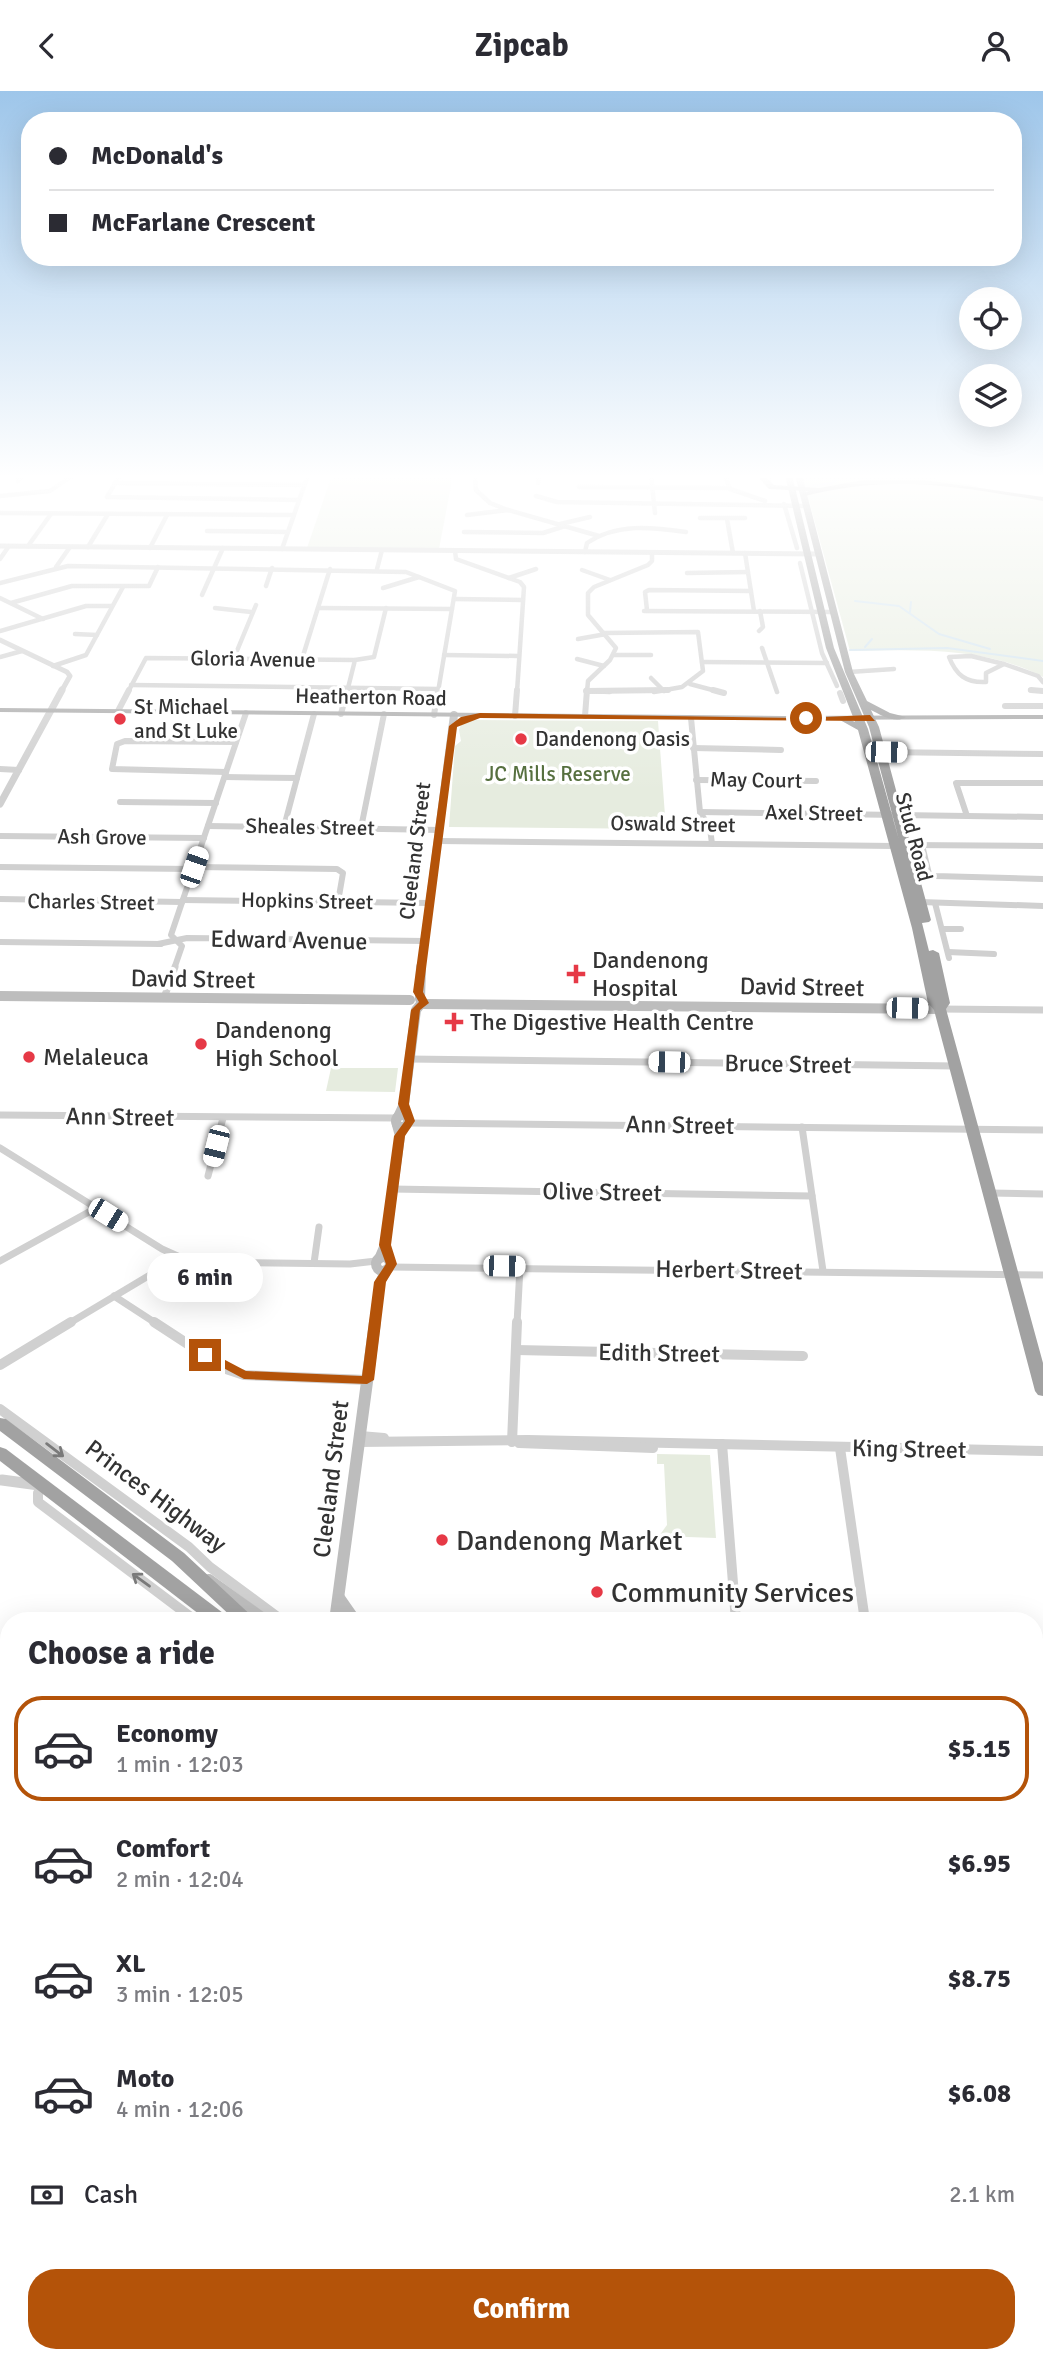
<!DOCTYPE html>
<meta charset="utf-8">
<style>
:root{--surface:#fff;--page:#f2f2f3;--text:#2b2b33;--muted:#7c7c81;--line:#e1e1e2;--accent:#b45309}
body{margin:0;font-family:Signika,sans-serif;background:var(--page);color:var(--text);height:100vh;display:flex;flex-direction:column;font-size:26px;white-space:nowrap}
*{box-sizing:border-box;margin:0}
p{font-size:23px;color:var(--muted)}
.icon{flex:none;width:38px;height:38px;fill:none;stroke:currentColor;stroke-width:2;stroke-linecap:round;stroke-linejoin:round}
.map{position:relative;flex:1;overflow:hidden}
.drawer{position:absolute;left:0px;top:1521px;width:1043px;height:751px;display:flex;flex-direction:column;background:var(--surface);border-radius:28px 28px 0 0;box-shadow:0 7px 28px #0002}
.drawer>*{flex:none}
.hud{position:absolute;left:21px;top:21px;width:1001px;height:154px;border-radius:28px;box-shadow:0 7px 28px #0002;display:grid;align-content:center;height:154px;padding:0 28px;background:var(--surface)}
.fabs{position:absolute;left:959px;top:196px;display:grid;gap:14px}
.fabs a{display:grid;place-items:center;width:63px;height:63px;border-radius:50%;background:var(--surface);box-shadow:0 7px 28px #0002;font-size:35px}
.end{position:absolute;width:32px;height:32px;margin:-16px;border:9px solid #b45309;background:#fff;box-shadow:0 0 0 4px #fff}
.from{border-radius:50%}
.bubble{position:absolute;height:49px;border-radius:24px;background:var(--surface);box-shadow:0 7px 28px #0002;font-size:23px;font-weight:800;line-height:49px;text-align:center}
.car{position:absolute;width:21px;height:42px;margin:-21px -10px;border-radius:9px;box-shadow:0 0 5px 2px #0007;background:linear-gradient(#fff 24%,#345 0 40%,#fff 0 76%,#345 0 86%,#fff 0)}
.hud b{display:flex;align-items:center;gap:24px;height:66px;font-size:26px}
.hud b+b{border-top:2px solid var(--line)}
.hud i{width:18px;height:18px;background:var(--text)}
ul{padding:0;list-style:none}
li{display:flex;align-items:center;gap:21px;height:105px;margin:0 14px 10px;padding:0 14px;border:4px solid transparent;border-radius:28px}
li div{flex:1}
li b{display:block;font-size:26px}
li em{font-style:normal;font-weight:800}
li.current{border-color:var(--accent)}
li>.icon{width:63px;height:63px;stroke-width:1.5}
h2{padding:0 28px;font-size:32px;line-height:84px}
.pay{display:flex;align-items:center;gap:18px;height:77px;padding:0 28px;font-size:26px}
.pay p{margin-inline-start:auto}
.button{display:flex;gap:14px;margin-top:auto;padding:14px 28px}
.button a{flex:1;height:80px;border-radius:28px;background:var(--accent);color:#fff;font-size:28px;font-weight:800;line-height:80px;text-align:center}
header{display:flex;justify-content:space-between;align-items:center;height:91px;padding:0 28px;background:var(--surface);font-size:32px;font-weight:800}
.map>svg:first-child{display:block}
.green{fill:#e6ecdf}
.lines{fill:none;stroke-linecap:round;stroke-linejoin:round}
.stream{stroke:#cfe2ee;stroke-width:2}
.minor-far4{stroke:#d0d0d0;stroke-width:4.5}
.minor-far3{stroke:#d0d0d0;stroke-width:6}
.minor-far2{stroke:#d0d0d0;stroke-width:7}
.minor-far1{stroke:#d0d0d0;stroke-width:10}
.minor{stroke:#d0d0d0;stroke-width:12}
.tertiary-far3{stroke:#d0d0d0;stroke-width:5}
.tertiary-far2{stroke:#d0d0d0;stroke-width:7}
.tertiary-far1{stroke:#d0d0d0;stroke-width:11}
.tertiary{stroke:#d0d0d0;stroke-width:15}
.secondary-far3{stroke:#bdbdbd;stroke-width:8}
.secondary-far2{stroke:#bdbdbd;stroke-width:10}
.secondary-far1{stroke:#bdbdbd;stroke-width:12}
.secondary{stroke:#bdbdbd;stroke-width:17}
.primary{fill:#ababab;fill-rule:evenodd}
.trunk{fill:#a2a2a2;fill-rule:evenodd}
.motorway{fill:#9a9a9a;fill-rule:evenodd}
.oneway{stroke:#7a7a7a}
.route{fill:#b45309}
.poi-dot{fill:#e63946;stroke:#fff;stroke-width:2.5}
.labels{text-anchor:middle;stroke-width:7;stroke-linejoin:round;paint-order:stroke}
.far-street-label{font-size:21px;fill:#333;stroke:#fff}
.far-poi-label{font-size:21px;fill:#333;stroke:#fff;text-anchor:start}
.far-park-label{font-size:21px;fill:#56703f;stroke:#fff}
.street-label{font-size:24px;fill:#333;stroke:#fff}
.poi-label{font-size:24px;fill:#333;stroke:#fff;text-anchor:start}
.near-poi-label{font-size:28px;fill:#333;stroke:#fff;text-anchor:start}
</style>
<header><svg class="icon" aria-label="back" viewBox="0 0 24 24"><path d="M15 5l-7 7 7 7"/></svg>Zipcab<svg class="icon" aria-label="person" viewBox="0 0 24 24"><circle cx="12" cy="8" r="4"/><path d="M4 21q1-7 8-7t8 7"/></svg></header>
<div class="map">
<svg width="1043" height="2270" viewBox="0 0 1043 2270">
<rect width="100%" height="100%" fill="#fff"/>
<g class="green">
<polygon points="332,384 453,384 439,458 307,457"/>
<path d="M802,384H917L976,395L982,399L1043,408V586C985,555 914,559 850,560Z"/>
<polygon points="472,629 658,630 666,738 449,736 455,655 461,650 459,639 462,631"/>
<polygon points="331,977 398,977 395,1001 326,1000"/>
<polygon points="657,1363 710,1364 716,1447 659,1445 667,1434 664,1373 657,1373"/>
</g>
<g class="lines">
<g class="stream">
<polyline points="769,384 770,391"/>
<polyline points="846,384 869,388"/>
<polyline points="813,395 832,392 843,384"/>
<polyline points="855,510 899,515 939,543 990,558"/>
<polyline points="910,521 911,511"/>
<polyline points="865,556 872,548"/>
<polyline points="850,559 947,557 1043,570"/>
</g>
<g class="minor-far4">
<polyline points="120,384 107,406 298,409"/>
<polyline points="475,384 476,399 490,412 508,419 599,445"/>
<polyline points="538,384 538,392"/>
<polyline points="651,384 655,422"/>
<polyline points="725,384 730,398 765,410"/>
<polyline points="18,390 23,384"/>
<polyline points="115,392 304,394"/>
<polyline points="579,396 729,397"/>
<polyline points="0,405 50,400 73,384"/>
<polyline points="536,405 557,411 807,415"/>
<polyline points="784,413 797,457"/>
<polyline points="0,422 294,424"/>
<polyline points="467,424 508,419"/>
<polyline points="700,427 745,427"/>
<polyline points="727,428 733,462"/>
<polyline points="560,433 590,426"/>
<polyline points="207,440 288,441"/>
<polyline points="464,441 543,442 565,435"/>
<polyline points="28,455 51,423"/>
<polyline points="88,456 108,423"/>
<polyline points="150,457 167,424"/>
<polyline points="282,458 308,384"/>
<polyline points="455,460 456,468 520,491 524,496 517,601"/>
<path d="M585,461L587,452C617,432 651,436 686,441"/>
<polyline points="745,462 754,520"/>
<polyline points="0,468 9,455"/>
<polyline points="800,472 822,562 837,595"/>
<polyline points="56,476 70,456"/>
<polyline points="377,478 382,459"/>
<polyline points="582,479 610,489"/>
<polyline points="687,482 748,481"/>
<polyline points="509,487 536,478"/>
<polyline points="0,492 68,475 406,481 455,500 438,601"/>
<polyline points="266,495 272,477"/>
<polyline points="383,497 419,486"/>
<polyline points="202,504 223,457"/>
<polyline points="0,507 43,528"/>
<polyline points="454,508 523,509"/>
<polyline points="11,512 72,495 149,495 158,476"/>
<polyline points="215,517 251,521"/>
<polyline points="318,517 452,518"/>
<polyline points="647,519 645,501 649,499 751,500"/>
<polyline points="644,520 833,521"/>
<polyline points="0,540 86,515 112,515"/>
<polyline points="759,540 763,536 760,520"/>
<polyline points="604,542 698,541 703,580 682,596 654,601"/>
<polyline points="75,543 97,544"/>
<polyline points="578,548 606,543"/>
<polyline points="762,557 777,601"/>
<polyline points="444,564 518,565"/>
<polyline points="614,564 651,564"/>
<path d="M971,565L1004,573L986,582V591C966,592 956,584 949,566Z"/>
<polyline points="0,566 22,560"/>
<polyline points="234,567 256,514"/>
<polyline points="302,568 330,478"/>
<polyline points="577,568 604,575"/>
<polyline points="702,571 827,572"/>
<polyline points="1004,573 1038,585 1043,591"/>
<polyline points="53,575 86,564 123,496"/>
<polyline points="849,581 894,578"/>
<polyline points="651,587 664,600"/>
<polyline points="690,593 720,601"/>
<polyline points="131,594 439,598"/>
<polyline points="1030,599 1043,600"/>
<polyline points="586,600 610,601"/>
<polyline points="128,601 146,567 355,569"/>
<polyline points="347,601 355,569 374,566 386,517"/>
<polyline points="587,601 588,590 610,569 616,557 588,524 588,502 594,496 648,474 652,470 652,462"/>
</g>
<g class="minor-far3">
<polyline points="713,599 724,602"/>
<polyline points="1031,599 1043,600"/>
<polyline points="586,600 668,599"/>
<polyline points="840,602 843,610"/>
<polyline points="1005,615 1043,615"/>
<polyline points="118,620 129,599"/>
<polyline points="341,623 347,599"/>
<polyline points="434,624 438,599"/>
<polyline points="515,625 517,599"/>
<polyline points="585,625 587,599"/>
<polyline points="691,627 700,721 710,737 712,753"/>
<polyline points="693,657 781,659"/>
<polyline points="880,661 1043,663"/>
<polyline points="0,678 19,679"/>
<polyline points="226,681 112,678 117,653 125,650 236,651"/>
<polyline points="225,686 297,687"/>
<polyline points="696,689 816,690"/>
<polyline points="120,711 216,712"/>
<polyline points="700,721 1043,726"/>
<polyline points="967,725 956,692 1043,692"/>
<polyline points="208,735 440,739"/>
<polyline points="284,736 314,623"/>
<polyline points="361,737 384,623"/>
<polyline points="0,745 204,747"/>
<polyline points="438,750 894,755"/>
<polyline points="906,754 1043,755"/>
<polyline points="922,754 929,783 935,785 1043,788"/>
<polyline points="0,776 193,778"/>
<polyline points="194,776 337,778 343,782 338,811"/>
<polyline points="0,808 182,811"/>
<polyline points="183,809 430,812"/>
<polyline points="920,811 1043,815"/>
<polyline points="935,812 949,867"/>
<polyline points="942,838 961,838"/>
<polyline points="0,851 161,853"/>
<polyline points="158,853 187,847 425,850"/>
<polyline points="948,861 994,863"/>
<polyline points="174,878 182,855 171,844 246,622"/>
</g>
<g class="minor-far2">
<polyline points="164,907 175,876"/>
<polyline points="940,918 1043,919"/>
<polyline points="409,968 956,975"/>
<polyline points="0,1024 396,1027"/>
<polyline points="408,1032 1043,1039"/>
<polyline points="802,1036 823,1180"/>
<polyline points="0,1057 162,1158 182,1167 203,1170"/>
<polyline points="208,1085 223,1027"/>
<polyline points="392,1098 812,1105"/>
<polyline points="991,1102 1043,1103"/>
<polyline points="0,1170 96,1117"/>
<polyline points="200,1171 350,1173 376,1170"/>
<polyline points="314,1172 319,1136"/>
<polyline points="390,1176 1043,1184"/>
<polyline points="114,1205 157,1233"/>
<polyline points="68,1233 180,1166"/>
<polyline points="517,1233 520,1176"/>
</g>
<g class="minor-far1">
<polyline points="154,1231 226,1278 244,1284 367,1289"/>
<polyline points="516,1259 803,1265"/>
<polyline points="0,1274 71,1231"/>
<polyline points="0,1318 189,1456 210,1476 283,1530"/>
<polyline points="360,1345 384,1347"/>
<polyline points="359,1351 528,1349 1043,1360"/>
<polyline points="512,1351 517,1231"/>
<polyline points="519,1352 653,1357"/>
<polyline points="722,1353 736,1530"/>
<polyline points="840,1357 865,1530"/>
<polyline points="44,1395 38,1402 38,1411 196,1530"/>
</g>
<g class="minor">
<polyline points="0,1788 9,1787"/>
<polyline points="326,2263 327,2270"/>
<polyline points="396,2263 397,2270"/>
<polyline points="756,2263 764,2270"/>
</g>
<g class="tertiary-far3">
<polyline points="0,455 819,463"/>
<polyline points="0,549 67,581 70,585 61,601"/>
</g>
<polyline class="tertiary-far2" points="0,713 62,599"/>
<g class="tertiary-far1">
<polyline points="2,1389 39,1394"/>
<polyline points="0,1568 9,1568"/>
</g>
<g class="tertiary">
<polyline points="0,2143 9,2141"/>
<polyline points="65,2263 65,2270"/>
</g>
<polyline class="secondary-far3" points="421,878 454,624"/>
<g class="secondary-far2">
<polyline points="0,905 410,909"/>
<polyline points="420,908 421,876"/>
<polyline points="423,913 940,918"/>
<circle cx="402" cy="1030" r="6"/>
<polyline points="398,1026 404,1013 416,919 420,914"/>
<circle cx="383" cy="1173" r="7"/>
<polyline points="379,1168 385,1154 400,1045 397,1034"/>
<polyline points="374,1233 380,1191 387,1178"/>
</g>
<g class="secondary-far1">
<polyline points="209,1489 266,1530"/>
<polyline points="339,1507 355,1530"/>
<polyline points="335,1530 375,1231"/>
<polyline points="1034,1585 1043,1586"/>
</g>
<g class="secondary">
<polyline points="1034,2182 1043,2190"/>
<polyline points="1034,2211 1043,2219"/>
</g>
<polygon class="primary" points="0,617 783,625 1043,624 1043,628 783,629 0,621"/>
<g class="trunk">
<path d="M785,384H792L834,557L868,638L899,749L869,636L845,581L795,384H802L853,581L867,610L890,622L906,626C895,633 881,624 871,619L879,636L931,829L929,831L922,832L929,860L933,859L939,862L950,912L946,918L1043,1272V1305L1038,1304L1035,1300L934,919L928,912L912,837L858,639L840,629L845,626L855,631L826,557Z"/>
<polygon points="0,1327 6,1328 184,1462 257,1530 236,1530 172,1470 0,1340"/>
<polygon points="0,1356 6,1358 227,1525 230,1530 208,1530 0,1370"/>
<polygon points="1043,1962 1043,2004 1034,2008 1034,1967"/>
<polygon points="341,2263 382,2263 383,2270 342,2270"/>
<polygon points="782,2263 809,2263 806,2270 779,2270"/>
</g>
<path class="motorway" d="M756,384H763L774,394L819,397L863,389H924L1043,406V410C957,395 891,383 805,405L801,403L809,400L769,398Z"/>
</g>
<defs><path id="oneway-shaft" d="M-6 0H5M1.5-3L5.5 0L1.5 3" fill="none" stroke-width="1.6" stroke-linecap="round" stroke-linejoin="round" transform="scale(1.75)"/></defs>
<g class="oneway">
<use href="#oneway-shaft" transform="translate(55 1359) rotate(37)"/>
<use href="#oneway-shaft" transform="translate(141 1489) rotate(-144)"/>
</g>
<linearGradient id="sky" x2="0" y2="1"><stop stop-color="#9ec6ea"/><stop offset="0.55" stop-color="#fff"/><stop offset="1" stop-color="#fff" stop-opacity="0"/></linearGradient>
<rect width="1043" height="701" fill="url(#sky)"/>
<polygon class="route" points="480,622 802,627 870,624 875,630 480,627 457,636 423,901 429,912 420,919 409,1013 415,1030 405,1045 391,1154 397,1173 386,1191 374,1289 367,1293 244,1288 199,1264 210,1261 246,1280 362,1285 374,1191 386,1173 379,1154 394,1045 405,1030 398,1013 411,919 419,911 413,901 449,635 461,626"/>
<g class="poi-dot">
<circle cx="120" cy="628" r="7"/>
<circle cx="521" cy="648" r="7"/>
<path d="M572.5 872.5h7v7h7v7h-7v7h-7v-7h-7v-7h7z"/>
<path d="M450.5 920.5h7v7h7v7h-7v7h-7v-7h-7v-7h7z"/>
<circle cx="201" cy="953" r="7"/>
<circle cx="29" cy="966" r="7"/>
<circle cx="442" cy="1449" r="7"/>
<circle cx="597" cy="1501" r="7"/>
</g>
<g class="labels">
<g class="far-street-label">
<text transform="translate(253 568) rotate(1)" y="7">Gloria Avenue</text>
<text transform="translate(371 606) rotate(1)" y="7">Heatherton Road</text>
<text transform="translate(756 689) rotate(1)" y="7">May Court</text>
<text transform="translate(814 722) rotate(1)" y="7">Axel Street</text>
<text transform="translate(673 733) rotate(1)" y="7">Oswald Street</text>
<text transform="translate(310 736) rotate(1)" y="7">Sheales Street</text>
<text transform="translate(102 746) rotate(1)" y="7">Ash Grove</text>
<text transform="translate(914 746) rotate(75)" y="7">Stud Road</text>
<text transform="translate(415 760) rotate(-83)" y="7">Cleeland Street</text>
<text transform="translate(307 810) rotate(1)" y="7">Hopkins Street</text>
<text transform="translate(91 811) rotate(1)" y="7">Charles Street</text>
</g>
<g class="far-poi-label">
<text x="134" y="623">St Michael<tspan x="134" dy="24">and St Luke</tspan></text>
<text x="535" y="655">Dandenong Oasis</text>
</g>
<g class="far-park-label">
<text x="558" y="690">JC Mills Reserve</text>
</g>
<g class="street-label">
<text transform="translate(289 849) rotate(1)" y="8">Edward Avenue</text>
<text transform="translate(193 888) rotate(1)" y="8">David Street</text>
<text transform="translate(802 896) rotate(1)" y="8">David Street</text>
<text transform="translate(788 973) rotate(1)" y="8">Bruce Street</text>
<text transform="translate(120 1026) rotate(1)" y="8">Ann Street</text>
<text transform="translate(680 1034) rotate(1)" y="8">Ann Street</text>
<text transform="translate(602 1101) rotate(1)" y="8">Olive Street</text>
<text transform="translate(729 1179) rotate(1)" y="8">Herbert Street</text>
<text transform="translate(659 1262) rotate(1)" y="8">Edith Street</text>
<text transform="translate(909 1358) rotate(1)" y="8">King Street</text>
<text transform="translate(331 1388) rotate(-83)" y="8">Cleeland Street</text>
<text transform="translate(156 1405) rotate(37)" y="8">Princes Highway</text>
</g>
<g class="poi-label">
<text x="592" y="877">Dandenong<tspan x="592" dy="28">Hospital</tspan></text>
<text x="470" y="939">The Digestive Health Centre</text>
<text x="215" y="947">Dandenong<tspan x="215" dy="28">High School</tspan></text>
<text x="43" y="974">Melaleuca</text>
</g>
<g class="near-poi-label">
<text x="456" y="1459">Dandenong Market</text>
<text x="611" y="1511">Community Services</text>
</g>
</g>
</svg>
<div class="fabs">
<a><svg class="icon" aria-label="locate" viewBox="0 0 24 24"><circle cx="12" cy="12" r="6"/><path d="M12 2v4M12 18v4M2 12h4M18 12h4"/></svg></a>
<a><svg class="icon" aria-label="layers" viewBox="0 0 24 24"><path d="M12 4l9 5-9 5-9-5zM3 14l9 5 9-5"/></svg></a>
</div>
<i class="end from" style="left:806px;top:627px"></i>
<i class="end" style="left:205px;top:1264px"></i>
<div class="bubble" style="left:147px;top:1162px;width:116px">6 min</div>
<i class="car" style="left:886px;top:661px;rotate:91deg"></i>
<i class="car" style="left:194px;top:776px;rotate:19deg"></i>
<i class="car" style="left:907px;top:917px;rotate:91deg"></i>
<i class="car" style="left:669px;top:971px;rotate:271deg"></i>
<i class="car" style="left:216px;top:1055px;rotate:194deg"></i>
<i class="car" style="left:108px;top:1124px;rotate:122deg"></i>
<i class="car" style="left:504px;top:1175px;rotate:91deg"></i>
<div class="hud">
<b><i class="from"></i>McDonald's</b>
<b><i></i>McFarlane Crescent</b>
</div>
<section class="drawer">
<h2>Choose a ride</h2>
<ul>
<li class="current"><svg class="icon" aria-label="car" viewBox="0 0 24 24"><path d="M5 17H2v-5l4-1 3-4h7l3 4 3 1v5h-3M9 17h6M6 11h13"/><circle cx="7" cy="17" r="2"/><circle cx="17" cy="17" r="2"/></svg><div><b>Economy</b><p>1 min · 12:03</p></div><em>$5.15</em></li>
<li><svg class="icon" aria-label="car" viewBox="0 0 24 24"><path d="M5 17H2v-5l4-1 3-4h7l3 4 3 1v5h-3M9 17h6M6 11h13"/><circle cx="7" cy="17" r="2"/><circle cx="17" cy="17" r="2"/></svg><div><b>Comfort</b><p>2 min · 12:04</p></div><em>$6.95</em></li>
<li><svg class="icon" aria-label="car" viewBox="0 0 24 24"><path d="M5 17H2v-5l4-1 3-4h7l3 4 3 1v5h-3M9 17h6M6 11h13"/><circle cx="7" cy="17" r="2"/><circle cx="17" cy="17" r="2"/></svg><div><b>XL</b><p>3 min · 12:05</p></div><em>$8.75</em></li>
<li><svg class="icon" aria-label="car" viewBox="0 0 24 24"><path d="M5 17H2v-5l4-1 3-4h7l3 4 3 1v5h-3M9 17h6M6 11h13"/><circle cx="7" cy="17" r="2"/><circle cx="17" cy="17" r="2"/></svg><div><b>Moto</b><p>4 min · 12:06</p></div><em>$6.08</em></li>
</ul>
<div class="pay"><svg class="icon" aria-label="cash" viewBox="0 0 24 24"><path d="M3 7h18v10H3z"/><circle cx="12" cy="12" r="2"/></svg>Cash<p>2.1 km</p></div>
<div class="button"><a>Confirm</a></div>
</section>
</div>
